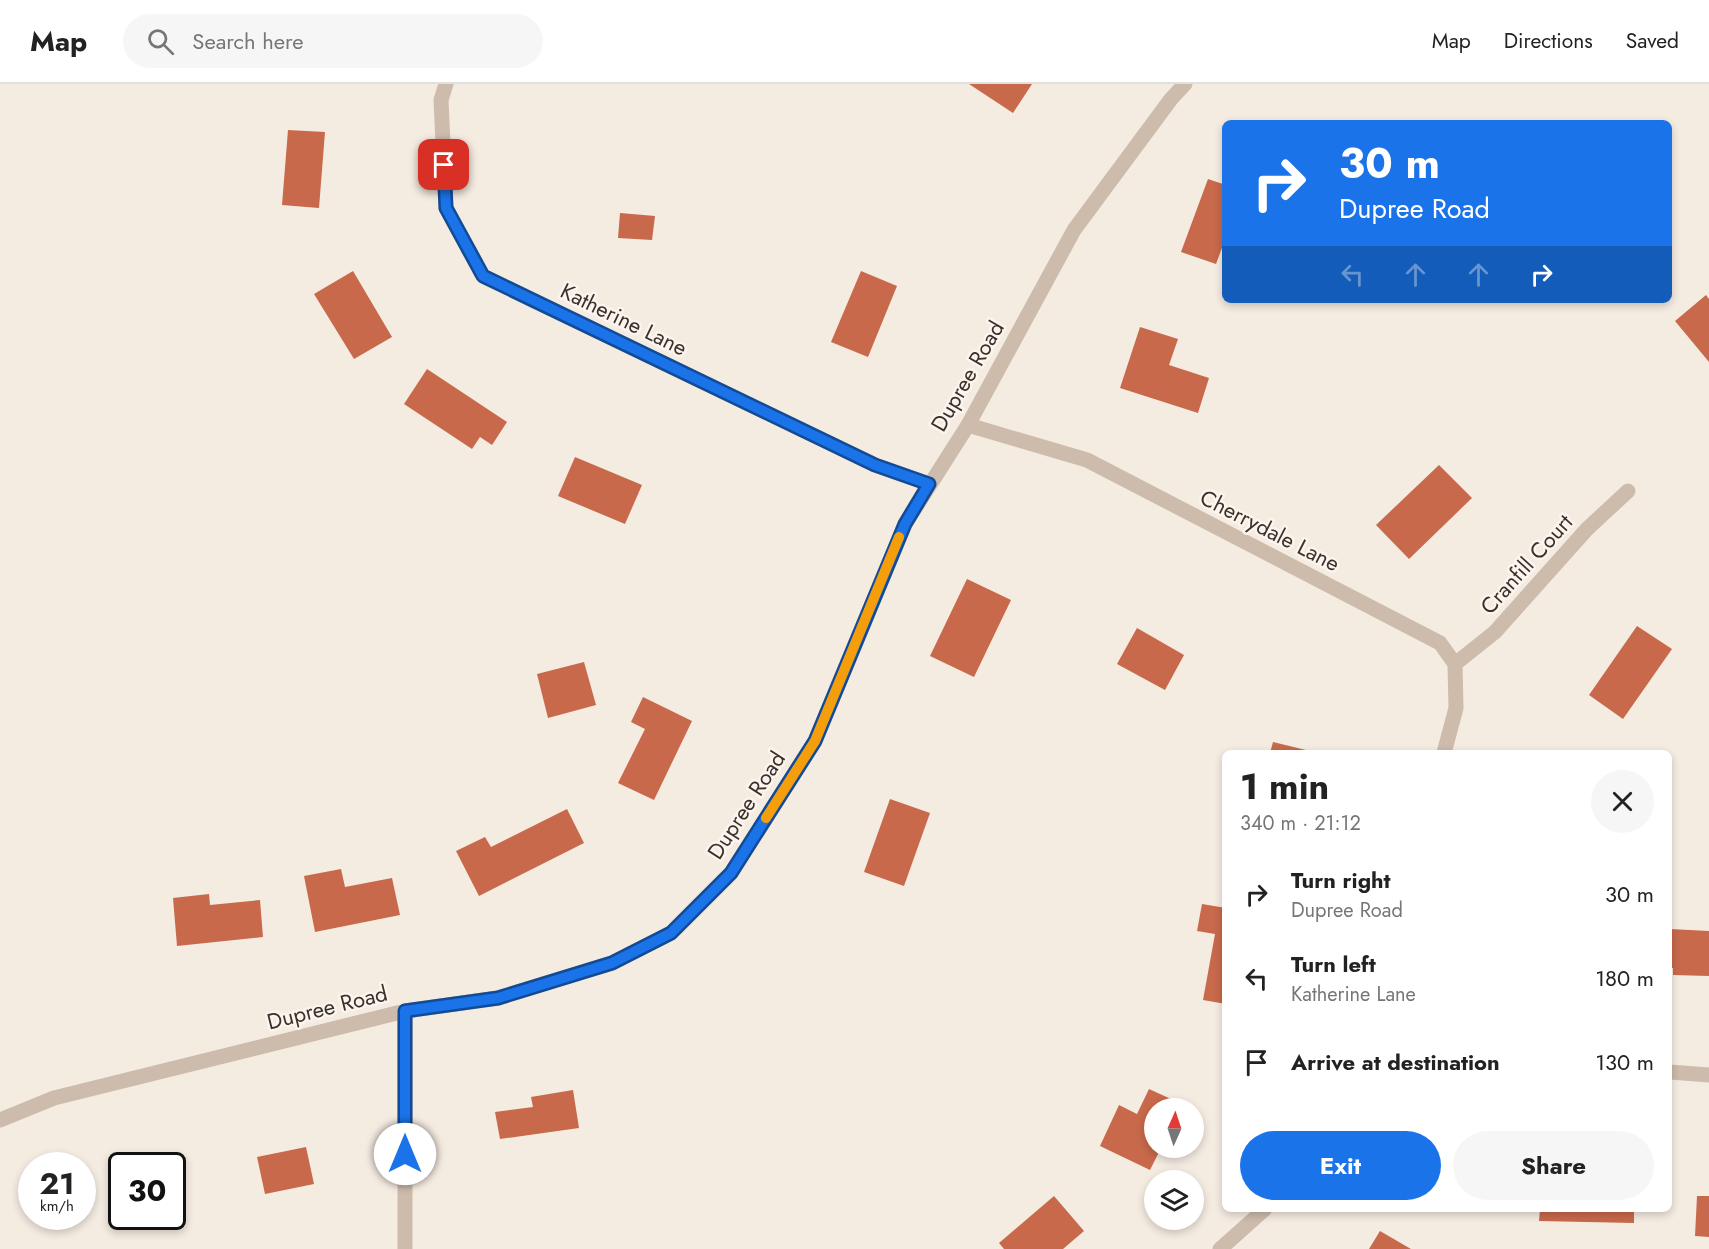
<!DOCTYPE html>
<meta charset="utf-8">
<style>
:root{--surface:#fff;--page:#f6f6f6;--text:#222;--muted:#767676;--line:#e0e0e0;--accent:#1a73e8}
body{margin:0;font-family:Jost,sans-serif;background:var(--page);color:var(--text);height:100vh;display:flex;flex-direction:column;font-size:22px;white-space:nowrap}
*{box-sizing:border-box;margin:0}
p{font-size:20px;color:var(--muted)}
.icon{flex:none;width:33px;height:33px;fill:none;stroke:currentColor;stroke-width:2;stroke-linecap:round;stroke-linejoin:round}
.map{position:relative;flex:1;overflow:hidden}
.side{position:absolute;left:1222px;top:666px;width:450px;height:462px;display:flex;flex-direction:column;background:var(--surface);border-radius:9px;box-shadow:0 3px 9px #0003}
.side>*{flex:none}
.hud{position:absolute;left:1222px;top:36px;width:450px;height:183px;border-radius:9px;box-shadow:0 3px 9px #0003;background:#1a73e8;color:#fff;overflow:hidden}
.needle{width:39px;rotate:3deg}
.controls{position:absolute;left:1144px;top:1014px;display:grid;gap:12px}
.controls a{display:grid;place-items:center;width:60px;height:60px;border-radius:50%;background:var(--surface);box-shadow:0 3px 9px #0003;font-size:30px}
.speed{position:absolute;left:18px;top:1068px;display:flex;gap:12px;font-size:30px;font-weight:700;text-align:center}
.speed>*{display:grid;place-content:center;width:78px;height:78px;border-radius:50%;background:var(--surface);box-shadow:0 3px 9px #0003;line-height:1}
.speed small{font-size:15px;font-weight:400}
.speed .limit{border:3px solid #111;border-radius:9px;background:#fff;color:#111}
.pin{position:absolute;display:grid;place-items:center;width:51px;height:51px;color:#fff;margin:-26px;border-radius:12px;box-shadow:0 3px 9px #0006}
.me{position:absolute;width:66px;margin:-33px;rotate:0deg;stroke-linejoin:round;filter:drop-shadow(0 0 4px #0008)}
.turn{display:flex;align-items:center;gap:21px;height:126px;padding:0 18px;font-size:27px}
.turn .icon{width:78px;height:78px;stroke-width:2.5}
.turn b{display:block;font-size:42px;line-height:51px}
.lanes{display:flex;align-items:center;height:57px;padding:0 18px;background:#0003;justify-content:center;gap:30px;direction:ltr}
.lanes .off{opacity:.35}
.round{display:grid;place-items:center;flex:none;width:63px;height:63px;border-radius:32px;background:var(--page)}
.overview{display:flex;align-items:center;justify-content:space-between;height:102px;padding:0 18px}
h1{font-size:36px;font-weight:700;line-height:45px}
.cta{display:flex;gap:12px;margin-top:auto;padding:12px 18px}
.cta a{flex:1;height:69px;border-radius:36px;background:var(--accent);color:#fff;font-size:24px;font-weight:700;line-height:69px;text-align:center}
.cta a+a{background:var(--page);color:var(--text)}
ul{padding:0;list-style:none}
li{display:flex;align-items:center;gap:18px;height:84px;padding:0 18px}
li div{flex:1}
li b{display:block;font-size:22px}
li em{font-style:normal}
header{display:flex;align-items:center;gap:36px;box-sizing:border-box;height:84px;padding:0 30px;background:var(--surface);border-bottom:2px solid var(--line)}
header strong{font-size:28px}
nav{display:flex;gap:33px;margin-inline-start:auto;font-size:21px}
.search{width:420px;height:54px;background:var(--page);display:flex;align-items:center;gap:15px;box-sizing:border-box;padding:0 21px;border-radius:33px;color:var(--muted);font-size:22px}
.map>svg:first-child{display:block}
</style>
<header>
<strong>Map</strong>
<div class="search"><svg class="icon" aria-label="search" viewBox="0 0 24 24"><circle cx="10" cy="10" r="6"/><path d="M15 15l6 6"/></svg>Search here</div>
<nav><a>Map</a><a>Directions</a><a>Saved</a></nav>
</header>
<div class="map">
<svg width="1709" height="1165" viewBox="0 0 1709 1165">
<rect width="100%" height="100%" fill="#f4ebe1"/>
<path fill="#c8694b" d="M969,0H1032L1013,29Z
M288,46L325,48L319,124L282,121Z
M1208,95L1226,101V153L1216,180L1181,168Z
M620,129L655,132L652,156L618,154Z
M353,187L392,253L354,275L314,210Z
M861,187L897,202L868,273L831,258Z
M1706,211L1709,215V278L1675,237Z
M1140,243L1178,255L1169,281L1209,294L1198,329L1120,304Z
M427,285L507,338L492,361L480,353L472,365L404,320Z
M575,373L642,401L625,440L558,412Z
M1439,381L1472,414L1409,475L1376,441Z
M967,495L1011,516L974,593L930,572Z
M1637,542L1672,565L1623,635L1589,611Z
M1137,544L1184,571L1165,606L1117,580Z
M584,578L596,621L548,634L537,590Z
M643,613L692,637L654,716L618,699L645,645L631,638Z
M1273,658L1310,667L1309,669H1270Z
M890,715L930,729L904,802L864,788Z
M567,725L584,759L479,812L456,767L485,753L491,763Z
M341,785L345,803L392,794L400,831L315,848L304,792Z
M209,810L210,821L260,816L263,853L177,862L173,814Z
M1202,820L1226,824V920L1203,916L1215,850L1197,847Z
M1670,845L1709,847V892L1673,891V884H1670Z
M1149,1005L1182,1020L1179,1024H1155V1064H1161L1150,1086L1100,1062L1119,1021L1137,1030Z
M573,1006L579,1044L500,1055L495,1028L533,1023L531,1013Z
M306,1063L314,1100L265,1110L257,1073Z
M1054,1112L1084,1147L1063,1165H1004L999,1159Z
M1697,1112H1709V1153L1695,1152Z
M1540,1125H1634V1139L1539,1137Z
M1380,1147L1411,1165H1369Z"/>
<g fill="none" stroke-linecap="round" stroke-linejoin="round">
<path stroke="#cdbbac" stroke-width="15" d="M446,0L441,16L446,124L483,192L875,381L929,400
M968,341L1087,376L1440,559L1455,580L1456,624L1444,669
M1455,580L1495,548L1587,445L1628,407
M405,927V1165
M1670,988L1709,991
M0,1036L54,1014L405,927L498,914L612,879L671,849L731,789L815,657L905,440L968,341L1074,146L1171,15L1185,0
M1220,1165L1265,1125"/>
</g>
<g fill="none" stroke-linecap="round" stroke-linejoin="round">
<defs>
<path id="route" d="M405,1070V927L498,914L612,879L671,849L731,789L815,657L905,440L929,400L875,381L483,192L446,124L444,81"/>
</defs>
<use href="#route" stroke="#114b97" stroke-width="15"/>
<use href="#route" stroke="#1a73e8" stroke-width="10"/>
<path stroke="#f59e0b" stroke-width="10" d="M766,734L815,657L899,453"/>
</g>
<g text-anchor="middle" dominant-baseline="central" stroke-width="5" stroke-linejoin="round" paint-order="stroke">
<g font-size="22" fill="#3b302b" stroke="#fbf5ee">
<text transform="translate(624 235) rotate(26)">Katherine Lane</text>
<text transform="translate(967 292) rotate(-60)">Dupree Road</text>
<text transform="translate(1270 446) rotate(27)">Cherrydale Lane</text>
<text transform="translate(1526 480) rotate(-48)">Cranfill Court</text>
<text transform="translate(746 721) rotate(-57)">Dupree Road</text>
<text transform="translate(327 923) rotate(-14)">Dupree Road</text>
</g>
</g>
</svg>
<div class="controls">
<a><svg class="needle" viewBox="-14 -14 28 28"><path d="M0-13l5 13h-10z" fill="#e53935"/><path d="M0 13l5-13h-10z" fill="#767676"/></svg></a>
<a><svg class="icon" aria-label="layers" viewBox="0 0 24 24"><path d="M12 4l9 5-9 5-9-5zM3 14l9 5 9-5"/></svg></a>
</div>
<div class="speed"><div>21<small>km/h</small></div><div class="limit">30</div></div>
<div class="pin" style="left:444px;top:81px;background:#d93025"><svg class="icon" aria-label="arrive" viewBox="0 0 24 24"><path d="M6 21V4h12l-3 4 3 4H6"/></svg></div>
<svg class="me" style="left:405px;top:1070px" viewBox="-20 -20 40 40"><circle r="19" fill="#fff"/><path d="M0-13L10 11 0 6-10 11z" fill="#1a73e8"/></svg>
<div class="hud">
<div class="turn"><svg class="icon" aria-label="right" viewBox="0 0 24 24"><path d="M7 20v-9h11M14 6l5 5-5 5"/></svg><div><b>30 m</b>Dupree Road</div></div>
<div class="lanes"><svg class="icon off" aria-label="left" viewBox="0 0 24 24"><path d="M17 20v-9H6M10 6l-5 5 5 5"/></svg><svg class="icon off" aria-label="ahead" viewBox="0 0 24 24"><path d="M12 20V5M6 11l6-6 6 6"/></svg><svg class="icon off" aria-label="ahead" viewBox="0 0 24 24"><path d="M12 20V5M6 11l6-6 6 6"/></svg><svg class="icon" aria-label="right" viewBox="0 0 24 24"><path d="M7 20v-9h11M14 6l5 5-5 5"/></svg></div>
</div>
<section class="side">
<div class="overview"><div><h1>1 min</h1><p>340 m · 21:12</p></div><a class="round"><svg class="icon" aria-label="close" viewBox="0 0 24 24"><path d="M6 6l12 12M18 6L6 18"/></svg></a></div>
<ul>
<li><svg class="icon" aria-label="right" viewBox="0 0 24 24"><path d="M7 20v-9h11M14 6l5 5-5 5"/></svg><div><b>Turn right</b><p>Dupree Road</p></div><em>30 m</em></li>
<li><svg class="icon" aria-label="left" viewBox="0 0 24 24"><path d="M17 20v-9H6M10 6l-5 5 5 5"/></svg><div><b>Turn left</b><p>Katherine Lane</p></div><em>180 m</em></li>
<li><svg class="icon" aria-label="arrive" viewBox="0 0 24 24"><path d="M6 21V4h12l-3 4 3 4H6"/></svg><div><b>Arrive at destination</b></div><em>130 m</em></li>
</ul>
<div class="cta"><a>Exit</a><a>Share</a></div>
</section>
</div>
